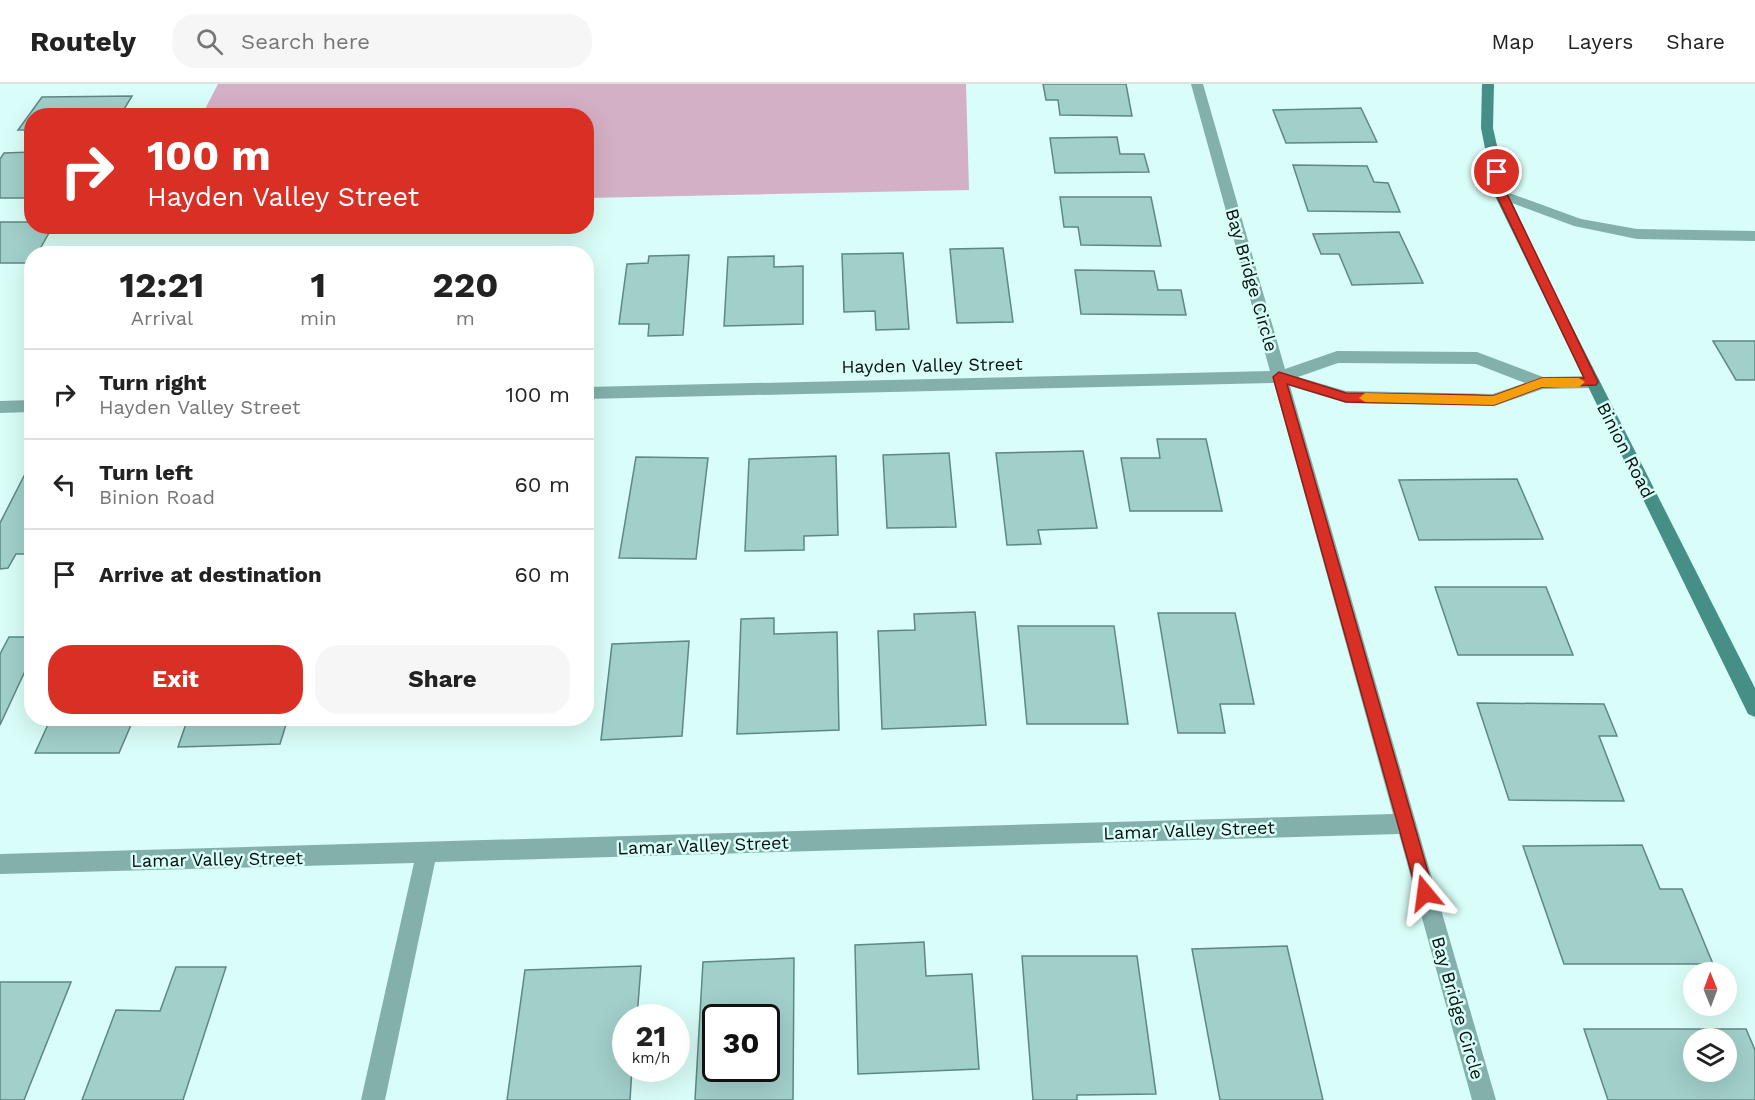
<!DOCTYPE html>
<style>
:root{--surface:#fff;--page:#f6f6f6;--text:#222;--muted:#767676;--line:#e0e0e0;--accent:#d93025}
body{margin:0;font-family:"Work Sans",sans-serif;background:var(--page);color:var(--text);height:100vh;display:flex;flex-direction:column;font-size:22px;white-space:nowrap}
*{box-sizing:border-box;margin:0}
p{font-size:20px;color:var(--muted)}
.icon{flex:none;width:33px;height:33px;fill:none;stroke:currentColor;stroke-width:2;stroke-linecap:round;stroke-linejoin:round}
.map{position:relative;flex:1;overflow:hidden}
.details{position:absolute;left:24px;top:162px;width:570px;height:480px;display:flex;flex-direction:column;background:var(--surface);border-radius:24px;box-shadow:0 6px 24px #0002}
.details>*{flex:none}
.top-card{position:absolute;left:24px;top:24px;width:570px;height:126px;border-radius:24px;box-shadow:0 6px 24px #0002;background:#d93025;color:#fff;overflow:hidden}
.needle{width:39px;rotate:359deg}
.fabs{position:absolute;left:1683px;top:878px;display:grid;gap:12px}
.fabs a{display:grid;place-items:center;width:54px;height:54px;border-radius:50%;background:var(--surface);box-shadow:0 6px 24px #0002;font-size:30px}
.speed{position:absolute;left:612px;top:920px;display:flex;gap:12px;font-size:30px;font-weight:700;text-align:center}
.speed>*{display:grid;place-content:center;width:78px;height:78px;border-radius:50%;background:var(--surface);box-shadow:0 6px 24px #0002;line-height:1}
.speed small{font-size:15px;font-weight:400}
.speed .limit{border:3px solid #111;border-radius:9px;background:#fff;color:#111}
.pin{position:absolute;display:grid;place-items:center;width:51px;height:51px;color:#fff;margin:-26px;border:3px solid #fff;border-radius:50%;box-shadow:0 2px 6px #0007}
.me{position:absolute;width:66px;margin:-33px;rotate:344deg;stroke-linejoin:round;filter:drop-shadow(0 0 4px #0008)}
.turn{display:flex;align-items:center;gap:21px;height:126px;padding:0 24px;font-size:27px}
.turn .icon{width:78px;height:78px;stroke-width:2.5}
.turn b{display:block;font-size:42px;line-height:51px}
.eta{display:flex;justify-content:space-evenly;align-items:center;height:102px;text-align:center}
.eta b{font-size:36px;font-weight:700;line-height:42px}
.cta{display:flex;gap:12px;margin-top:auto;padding:12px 24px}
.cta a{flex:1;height:69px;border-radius:24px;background:var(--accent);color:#fff;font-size:24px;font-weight:700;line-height:69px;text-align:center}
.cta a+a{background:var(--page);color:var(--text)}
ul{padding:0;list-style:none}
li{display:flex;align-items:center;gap:18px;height:90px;padding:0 24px;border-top:2px solid var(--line)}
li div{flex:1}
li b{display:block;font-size:22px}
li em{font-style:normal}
header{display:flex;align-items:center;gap:36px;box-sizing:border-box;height:84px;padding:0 30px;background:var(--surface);border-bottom:2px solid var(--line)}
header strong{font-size:28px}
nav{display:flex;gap:33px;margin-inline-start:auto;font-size:21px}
.search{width:420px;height:54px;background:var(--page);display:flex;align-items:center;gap:15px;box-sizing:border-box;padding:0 21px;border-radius:24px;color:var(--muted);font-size:22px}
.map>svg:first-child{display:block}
</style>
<header>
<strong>Routely</strong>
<div class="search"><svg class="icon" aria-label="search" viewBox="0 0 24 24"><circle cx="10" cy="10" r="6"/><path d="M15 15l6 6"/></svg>Search here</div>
<nav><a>Map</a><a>Layers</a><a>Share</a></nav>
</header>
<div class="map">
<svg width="1755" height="1016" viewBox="0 0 1755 1016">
<rect width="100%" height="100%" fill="#d9fdf8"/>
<path fill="#d4b0c4" d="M218,0H966L969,106L587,114L586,32L202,31Z"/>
<path fill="#a1cfc9" stroke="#5d8883" stroke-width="1.5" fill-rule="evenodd" d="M1043,0H1126L1132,32L1060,31L1058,16H1046Z
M132,12L120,32H32V46H18L42,13Z
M1361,24L1377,58L1286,59L1273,26Z
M1117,53L1120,70H1144L1149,88L1055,89L1050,54Z
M32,68V114H0V75L4,69Z
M1293,81L1367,82L1374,98L1388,99L1400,128L1308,127Z
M1060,113H1151L1161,162L1081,161L1078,143H1064Z
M0,138H32V142H53L37,170H32L31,179H0Z
M1399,148L1423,199L1352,201L1339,170H1321L1313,150Z
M1003,164L1013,238L957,239L950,165Z
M903,169L909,245L876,246L875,227L844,228L842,170Z
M689,171L683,251L648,252L649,240H619L627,180L648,179L649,172Z
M774,172V183L803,182V240L724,242L728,173Z
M1075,186L1154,187L1158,206H1181L1186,231L1081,230Z
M1713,257H1755V296H1736Z
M1157,355H1206L1222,427H1130L1121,374H1160Z
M1083,367L1097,444L1038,446L1041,460L1007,461L996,369Z
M949,369L956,443L887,444L883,371Z
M836,372L838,451L804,452V466L745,467L749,375Z
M636,373L708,374L696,475L619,474Z
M25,390H32V470H16L8,484L0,485V439Z
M1517,395L1543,455L1419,456L1399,396Z
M1435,503H1546L1573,571H1458Z
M975,528L986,641L882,645L878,547L915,546L914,530Z
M1158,529H1235L1254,620H1220L1225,649H1178Z
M774,534V550L837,548L839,646L737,650L741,535Z
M1018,542H1114L1128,640H1027Z
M9,553H32V572L0,641V570Z
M689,557L682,652L601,656L612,560Z
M1477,619L1604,620L1617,652H1599L1624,717L1509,716Z
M51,634H134L119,669H35Z
M188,634H288L280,660L178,663Z
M1642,761L1660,805H1682L1713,880H1564L1523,762Z
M924,858L926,892L972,890L979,985L858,990L855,861Z
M1287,862L1323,1016H1220L1192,865Z
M1022,872H1137L1156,1010L1077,1011V1016H1033Z
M794,874L793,1016H695L703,878ZM716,933H766V984H716Z
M641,882L637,933H626V984H632L630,1016H507L525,886Z
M176,883H226L183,1016H82L116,926L160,927Z
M0,898H71L24,1016H0Z
M1584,945H1746L1755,966V1016H1608ZM1694,954H1726V987H1694Z"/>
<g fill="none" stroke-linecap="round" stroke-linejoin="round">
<path fill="#83b0ab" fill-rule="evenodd" d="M1501,106L1581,135L1637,145L1755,147V157L1637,155L1574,142L1496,113L1494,110L1496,107Z"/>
<path fill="#83b0ab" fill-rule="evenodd" d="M1191,0H1203L1285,285L1337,267L1477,268L1543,293L1592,292L1598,294L1600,298L1598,302L1592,304L1543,305L1494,322L1346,319L1290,302L1496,1016H1472L1399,750L435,778L385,1016H361L414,779L0,790V770L1393,730L1274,299L586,315V303L1270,287ZM1338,279L1476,280L1525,299L1493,310L1346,307L1298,293Z
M32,316V328L0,329V317Z"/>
<path fill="#468f87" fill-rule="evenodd" d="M1482,0H1494L1493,44L1508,110L1551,201L1755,604V633L1748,630L1494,110L1481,44Z"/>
</g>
<path fill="#d93025" stroke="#8d1f18" stroke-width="1.5" d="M1497,85L1502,88L1507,110L1598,298L1596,301L1542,303L1494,321L1346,318L1287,300L1434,809L1431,815L1425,817L1420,815L1417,809L1273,293L1279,288L1346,309L1473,311L1493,312L1542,294H1584L1496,110L1491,88Z"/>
<path fill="#f59e0b" d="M1542,294H1579L1585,298L1579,303H1542L1494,321L1365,318L1359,314L1365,309L1493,312Z"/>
<g text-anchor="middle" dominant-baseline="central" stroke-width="5" stroke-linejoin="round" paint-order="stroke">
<g font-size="18" fill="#02100e" stroke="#d9fdf8">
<text transform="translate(1252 196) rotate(74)">Bay Bridge Circle</text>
<text transform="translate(932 281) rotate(-1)">Hayden Valley Street</text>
<text transform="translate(1626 366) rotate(63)">Binion Road</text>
<text transform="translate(1189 746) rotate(-2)">Lamar Valley Street</text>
<text transform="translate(703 761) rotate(-2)">Lamar Valley Street</text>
<text transform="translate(217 775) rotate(-1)">Lamar Valley Street</text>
<text transform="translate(1458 924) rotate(74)">Bay Bridge Circle</text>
</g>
</g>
</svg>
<div class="fabs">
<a><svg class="needle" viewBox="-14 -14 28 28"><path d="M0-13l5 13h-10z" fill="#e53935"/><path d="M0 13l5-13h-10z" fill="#767676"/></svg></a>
<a><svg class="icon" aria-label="layers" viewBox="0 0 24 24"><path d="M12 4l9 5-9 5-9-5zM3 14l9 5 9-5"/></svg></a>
</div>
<div class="speed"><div>21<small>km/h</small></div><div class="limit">30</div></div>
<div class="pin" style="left:1497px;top:88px;background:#d93025"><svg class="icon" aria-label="arrive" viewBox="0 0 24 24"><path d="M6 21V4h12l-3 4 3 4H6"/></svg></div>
<svg class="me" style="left:1425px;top:809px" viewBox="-20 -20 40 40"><path d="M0-17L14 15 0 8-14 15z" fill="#d93025" stroke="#fff" stroke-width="4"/></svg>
<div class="top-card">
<div class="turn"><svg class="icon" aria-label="right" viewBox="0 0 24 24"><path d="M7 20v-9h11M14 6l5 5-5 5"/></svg><div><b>100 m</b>Hayden Valley Street</div></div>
</div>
<section class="details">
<div class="eta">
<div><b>12:21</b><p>Arrival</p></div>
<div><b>1</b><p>min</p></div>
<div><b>220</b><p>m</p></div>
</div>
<ul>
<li><svg class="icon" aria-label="right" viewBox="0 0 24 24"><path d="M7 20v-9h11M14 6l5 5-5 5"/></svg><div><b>Turn right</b><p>Hayden Valley Street</p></div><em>100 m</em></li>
<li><svg class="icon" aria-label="left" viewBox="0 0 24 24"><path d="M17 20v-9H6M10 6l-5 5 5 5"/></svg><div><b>Turn left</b><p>Binion Road</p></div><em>60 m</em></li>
<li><svg class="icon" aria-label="arrive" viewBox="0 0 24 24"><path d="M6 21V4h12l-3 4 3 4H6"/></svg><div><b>Arrive at destination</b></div><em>60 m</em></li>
</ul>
<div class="cta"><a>Exit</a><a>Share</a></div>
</section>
</div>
